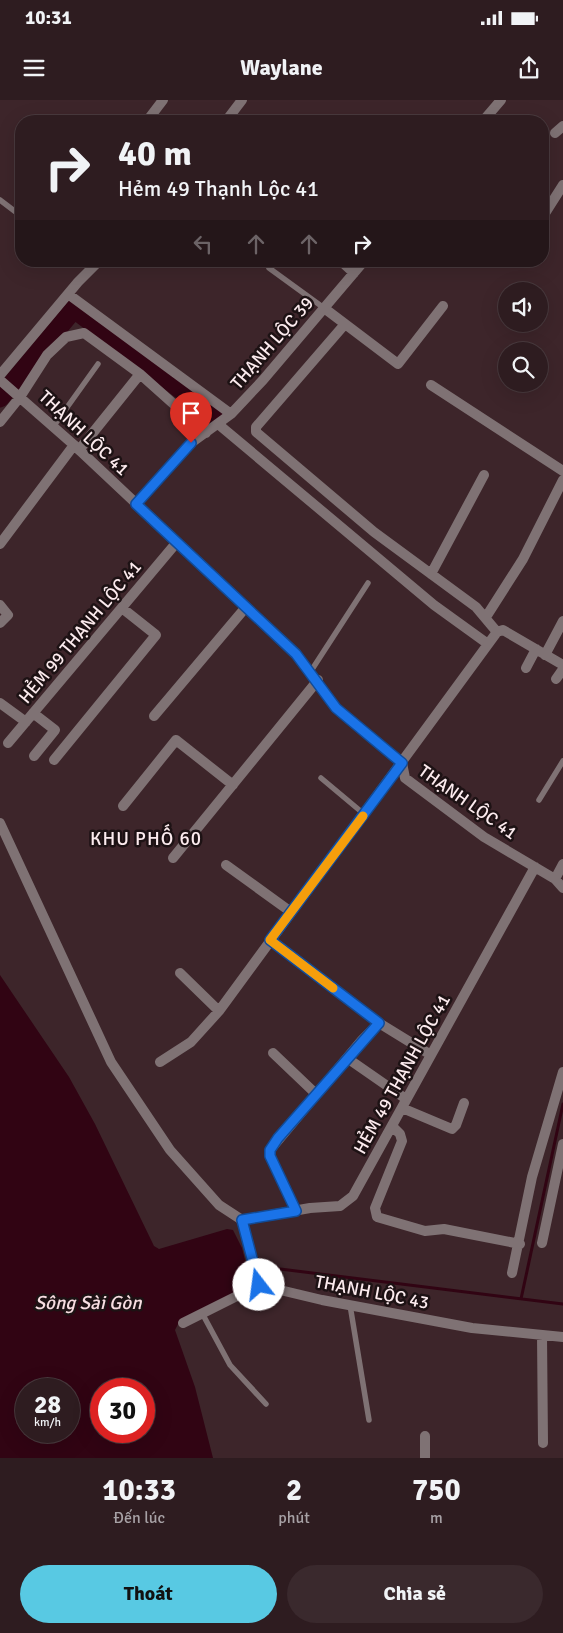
<!DOCTYPE html>
<html lang="vi">
<meta charset="utf-8">
<style>
:root{--surface:#2e1c20;--page:#3a292d;--text:#f1f3f6;--muted:#a7a1a5;--line:#493a3e;--accent:#58c9e3}
body{margin:0;font-family:Signika,sans-serif;background:var(--page);color:var(--text);height:100vh;display:flex;flex-direction:column;font-size:19px;white-space:nowrap}
*{box-sizing:border-box;margin:0}
p{font-size:16px;color:var(--muted)}
.icon{flex:none;width:28px;height:28px;fill:none;stroke:currentColor;stroke-width:2;stroke-linecap:round;stroke-linejoin:round}
.map{position:relative;height:1358px;overflow:hidden}
.panel{display:flex;flex-direction:column;background:var(--surface);flex:1}
.panel>*{flex:none}
.banner{position:absolute;left:15px;top:15px;width:534px;height:152px;border-radius:20px;box-shadow:0 5px 20px #0002,0 0 0 1px var(--line);background:#2e1c20;color:var(--text);overflow:hidden}
.fabs{position:absolute;left:498px;top:182px;display:grid;gap:10px}
.fabs a{display:grid;place-items:center;width:50px;height:50px;border-radius:50%;background:var(--surface);box-shadow:0 5px 20px #0002,0 0 0 1px var(--line);font-size:25px}
.speed{position:absolute;left:15px;top:1278px;display:flex;gap:10px;font-size:25px;font-weight:700;text-align:center}
.speed>*{display:grid;place-content:center;width:65px;height:65px;border-radius:50%;background:var(--surface);box-shadow:0 5px 20px #0002,0 0 0 1px var(--line);line-height:1}
.speed small{font-size:12px;font-weight:400}
.speed .limit{border:8px solid #d22;background:#fff;color:#111}
.pin{position:absolute;display:grid;place-items:center;width:42px;height:42px;color:#fff;margin:-51px -21px;border-radius:50% 50% 50% 0;rotate:-45deg;box-shadow:0 0 5px #0007}
.pin .icon{rotate:45deg}
.me{position:absolute;width:55px;margin:-28px;rotate:345deg;stroke-linejoin:round;filter:drop-shadow(0 0 4px #0008)}
.turn{display:flex;align-items:center;gap:18px;height:105px;padding:0 20px;font-size:22px}
.turn .icon{width:65px;height:65px;stroke-width:2.5}
.turn b{display:block;font-size:35px;line-height:42px}
.lanes{display:flex;align-items:center;height:48px;padding:0 20px;background:#0003;justify-content:center;gap:25px;direction:ltr}
.lanes .off{opacity:.35}
.eta{display:flex;justify-content:space-evenly;align-items:center;height:85px;text-align:center}
.eta b{font-size:30px;font-weight:700;line-height:35px}
.primary-button{display:flex;gap:10px;margin-top:auto;padding:10px 20px}
.primary-button a{flex:1;height:58px;border-radius:30px;background:var(--accent);color:#111;font-size:20px;font-weight:700;line-height:58px;text-align:center}
.primary-button a+a{background:var(--page);color:var(--text)}
.status{display:flex;justify-content:space-between;align-items:center;height:35px;padding:0 25px;background:var(--surface);direction:ltr}
.status svg{height:14px;fill:currentColor}
header{display:flex;justify-content:space-between;align-items:center;height:65px;padding:0 20px;background:var(--surface);font-size:22px;font-weight:700}
.map>svg:first-child{display:block}
</style>
<div class="status"><b>10:31</b><svg viewBox="0 0 49 12"><path d="M0 12V9h3v3zM5 12V6h3v6zM10 12V3h3v9zM15 12V0h3v12zM26 1h20v11H26zM47 4h2v5h-2z"/></svg></div>
<header><svg class="icon" aria-label="menu" viewBox="0 0 24 24"><path d="M4 6h16M4 12h16M4 18h16"/></svg>Waylane<svg class="icon" aria-label="share" viewBox="0 0 24 24"><path d="M12 15V3M7 8l5-5 5 5M5 13v7h14v-7"/></svg></header>
<div class="map">
<svg width="563" height="1358" viewBox="0 0 563 1358">
<rect width="100%" height="100%" fill="#3d252a"/>
<path fill="#310413" fill-rule="evenodd" d="M0,875L69,977L95,1024L154,1146L159,1149L227,1129L233,1130L242,1148L250,1180L244,1188L180,1220L175,1230L195,1287L213,1358H0ZM26,1289H69V1331H26ZM101,1289H144V1331H101Z"/>
<g fill="none" stroke-linecap="round" stroke-linejoin="round">
<path stroke="#310413" stroke-width="3" d="M264,1167L563,1204
M521,1199L563,1004"/>
<path stroke="#310413" stroke-width="19" d="M0,298L74,209L213,314"/>
<path stroke="#7f7274" stroke-width="5.5" d="M0,100L21,116
M80,161L91,169
M269,168L324,208
M53,327L98,264
M311,571L368,483
M321,678L364,714
M539,700L563,661
M350,1205L369,1320
M202,1213L230,1265L266,1304"/>
<path stroke="#7f7274" stroke-width="10" d="M147,21L163,0
M226,21L242,0
M483,21L501,0
M555,33L563,26
M542,118L563,85
M341,161L354,173
M68,194L231,314
M324,208L398,264L443,206
M345,224L256,327V332L374,432L476,507L497,532
M0,275L78,182L99,161
M0,280L74,345L296,554L336,608L402,663L405,678L484,737L555,779L563,788
M431,285L563,371
M0,322L20,297L47,255L66,237L84,233L140,274L206,333
M218,324L434,505L488,544
M79,350L140,274
M136,404L191,343L231,314L263,280L364,161
M0,444L74,345
M431,474L484,375
M0,505L8,515L0,523
M486,517L523,459L563,380
M545,555L563,521
M526,568L536,549
M556,579L563,569
M0,603L26,622
M33,613L55,630L34,656
M154,616L246,507
M8,643L177,442
M54,660L156,535L122,508
M123,706L176,640L233,685
M0,723L111,962L170,1050L219,1105L242,1120L259,1185
M173,758L318,580
M226,765L291,812
M555,779L563,764
M271,840L379,923
M180,873L219,911
M273,953L316,994
M347,958L406,999
M160,962L191,942L219,911L497,532L503,530L563,565
M402,1008L452,1029L456,1025L464,1003
M392,1026L400,1034L402,1041L375,1108L377,1117L425,1131L444,1129L520,1144
M296,1111L270,1056V1050L362,940L379,923L431,955
M242,1120L310,1108L340,1106L353,1096L535,767
M542,1143L563,1044
M512,1173L532,1077L563,972
M183,1223L259,1185L322,1200L472,1228L563,1237
M542,1235L543,1343
M425,1336V1358"/>
</g>
<g fill="none" stroke-linecap="round" stroke-linejoin="round">
<defs>
<path id="route" d="M191,343L136,404L296,554L336,608L402,663L270,840L379,923L278,1038L270,1050V1056L296,1111L242,1120L259,1185"/>
</defs>
<use href="#route" stroke="#114b97" stroke-width="12"/>
<use href="#route" stroke="#1a73e8" stroke-width="9"/>
<path stroke="#f59e0b" stroke-width="9" d="M333,888L270,840L363,716"/>
</g>
<g text-anchor="middle" dominant-baseline="central" stroke-width="5" stroke-linejoin="round" paint-order="stroke">
<g font-size="18" fill="#fcebee" stroke="#1d1214">
<text transform="translate(272 243) rotate(-49)">THẠNH LỘC 39</text>
<text transform="translate(84 333) rotate(43)">THẠNH LỘC 41</text>
<text transform="translate(80 532) rotate(-50)">HẺM 99 THẠNH LỘC 41</text>
<text transform="translate(468 702) rotate(35)">THẠNH LỘC 41</text>
<text transform="translate(402 974) rotate(-61)">HẺM 49 THẠNH LỘC 41</text>
<text transform="translate(372 1192) rotate(11)">THẠNH LỘC 43</text>
</g>
<g font-size="19" letter-spacing="1" fill="#fcebee" stroke="#1d1214">
<text x="146" y="739">KHU PHỐ 60</text>
</g>
<g font-size="19" font-style="italic" fill="#f7dde1" stroke="#1d1214">
<text x="88" y="1203">Sông Sài Gòn</text>
</g>
</g>
</svg>
<div class="fabs">
<a><svg class="icon" aria-label="sound" viewBox="0 0 24 24"><path d="M4 9h4l5-4v14l-5-4H4zM17 9q2 3 0 6"/></svg></a>
<a><svg class="icon" aria-label="search" viewBox="0 0 24 24"><circle cx="10" cy="10" r="6"/><path d="M15 15l6 6"/></svg></a>
</div>
<div class="speed"><div>28<small>km/h</small></div><div class="limit">30</div></div>
<div class="pin" style="left:191px;top:343px;background:#d93025"><svg class="icon" aria-label="arrive" viewBox="0 0 24 24"><path d="M6 21V4h12l-3 4 3 4H6"/></svg></div>
<svg class="me" style="left:259px;top:1185px" viewBox="-20 -20 40 40"><circle r="19" fill="#fff"/><path d="M0-13L10 11 0 6-10 11z" fill="#1a73e8"/></svg>
<div class="banner">
<div class="turn"><svg class="icon" aria-label="right" viewBox="0 0 24 24"><path d="M7 20v-9h11M14 6l5 5-5 5"/></svg><div><b>40 m</b>Hẻm 49 Thạnh Lộc 41</div></div>
<div class="lanes"><svg class="icon off" aria-label="left" viewBox="0 0 24 24"><path d="M17 20v-9H6M10 6l-5 5 5 5"/></svg><svg class="icon off" aria-label="ahead" viewBox="0 0 24 24"><path d="M12 20V5M6 11l6-6 6 6"/></svg><svg class="icon off" aria-label="ahead" viewBox="0 0 24 24"><path d="M12 20V5M6 11l6-6 6 6"/></svg><svg class="icon" aria-label="right" viewBox="0 0 24 24"><path d="M7 20v-9h11M14 6l5 5-5 5"/></svg></div>
</div>
</div>
<section class="panel">
<div class="eta">
<div><b>10:33</b><p>Đến lúc</p></div>
<div><b>2</b><p>phút</p></div>
<div><b>750</b><p>m</p></div>
</div>
<div class="primary-button"><a>Thoát</a><a>Chia sẻ</a></div>
</section>
